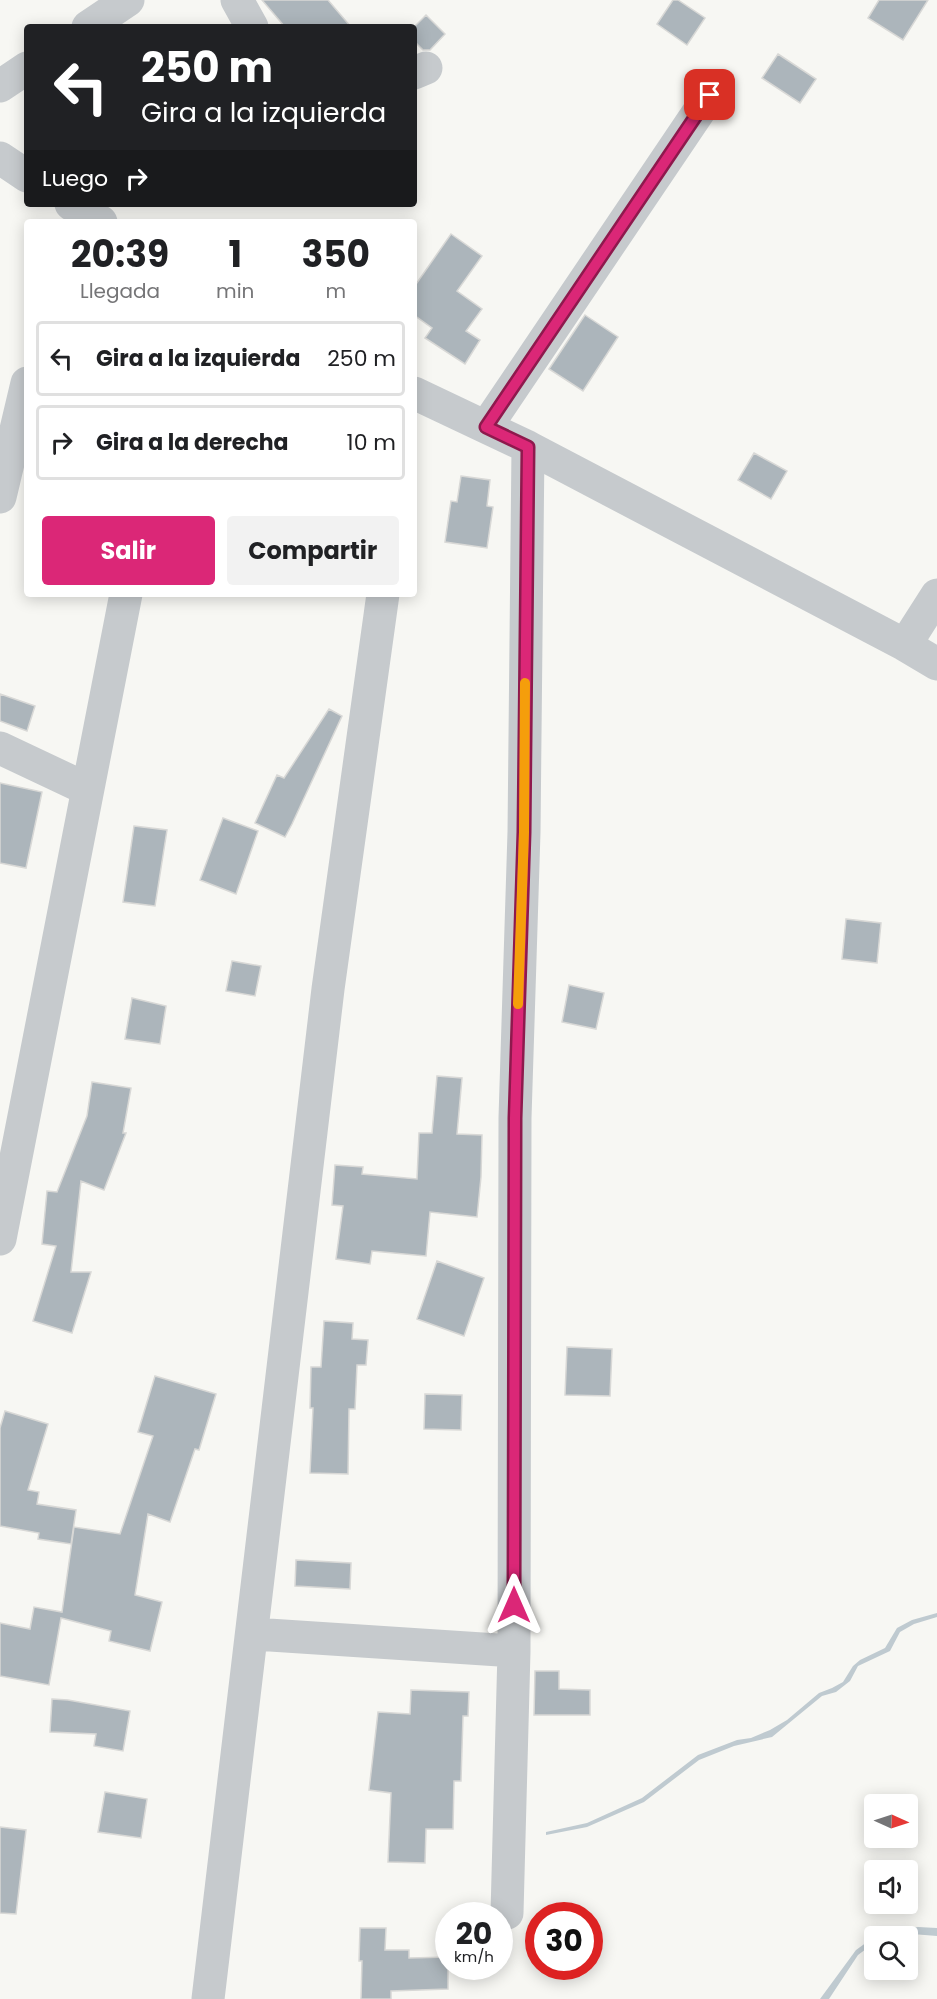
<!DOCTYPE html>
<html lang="es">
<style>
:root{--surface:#fff;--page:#f2f2f2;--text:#202124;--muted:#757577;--line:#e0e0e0;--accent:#db2777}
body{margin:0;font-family:Poppins,sans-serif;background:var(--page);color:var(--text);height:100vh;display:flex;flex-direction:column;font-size:22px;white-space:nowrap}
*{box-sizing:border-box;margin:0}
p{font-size:20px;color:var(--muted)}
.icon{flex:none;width:33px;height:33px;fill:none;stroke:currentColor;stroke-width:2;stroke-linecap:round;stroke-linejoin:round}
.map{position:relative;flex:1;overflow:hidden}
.side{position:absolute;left:24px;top:219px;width:393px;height:378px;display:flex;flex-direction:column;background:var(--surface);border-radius:6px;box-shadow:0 3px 15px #0003}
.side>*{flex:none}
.guide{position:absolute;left:24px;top:24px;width:393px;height:183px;border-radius:6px;box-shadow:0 3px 15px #0003;background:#202124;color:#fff;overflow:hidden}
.needle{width:39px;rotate:93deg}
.controls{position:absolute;left:864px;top:1794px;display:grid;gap:12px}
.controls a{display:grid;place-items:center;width:54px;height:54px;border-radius:6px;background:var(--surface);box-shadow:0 3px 15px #0003;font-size:30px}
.speed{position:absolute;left:435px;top:1902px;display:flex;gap:12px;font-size:30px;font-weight:700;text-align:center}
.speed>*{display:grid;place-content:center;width:78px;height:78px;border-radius:50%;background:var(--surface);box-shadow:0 3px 15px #0003;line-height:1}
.speed small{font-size:15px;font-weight:400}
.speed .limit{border:9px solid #d22;background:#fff;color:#111}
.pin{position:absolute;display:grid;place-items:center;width:51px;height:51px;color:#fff;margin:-26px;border-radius:12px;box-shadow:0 3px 9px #0006}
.me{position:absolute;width:66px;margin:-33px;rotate:0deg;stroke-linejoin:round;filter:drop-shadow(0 0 4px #0008)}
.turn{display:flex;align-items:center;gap:21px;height:126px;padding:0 18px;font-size:27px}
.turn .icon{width:78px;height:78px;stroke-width:2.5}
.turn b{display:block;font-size:42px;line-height:51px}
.then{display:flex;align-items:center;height:57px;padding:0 18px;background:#0003;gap:12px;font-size:22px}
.eta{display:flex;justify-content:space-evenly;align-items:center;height:102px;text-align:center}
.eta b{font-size:36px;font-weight:700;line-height:42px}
.primary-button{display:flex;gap:12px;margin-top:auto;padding:12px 18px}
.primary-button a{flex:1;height:69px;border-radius:6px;background:var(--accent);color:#fff;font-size:24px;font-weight:700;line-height:69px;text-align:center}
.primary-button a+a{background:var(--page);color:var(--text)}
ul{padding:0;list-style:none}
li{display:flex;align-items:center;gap:18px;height:75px;margin:0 12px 9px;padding:0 6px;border:3px solid var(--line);border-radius:6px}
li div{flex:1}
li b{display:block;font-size:22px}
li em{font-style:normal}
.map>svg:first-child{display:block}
</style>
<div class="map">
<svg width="937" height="1999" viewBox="0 0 937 1999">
<rect width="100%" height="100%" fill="#f7f7f3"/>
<path fill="#bfcad0" d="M937,1613V1617L914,1624L900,1632L890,1651L858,1666L850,1681L836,1692L822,1696L772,1737L734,1746L699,1760L644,1802L587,1827L546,1835V1832L587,1823L642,1798L698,1755L737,1740L751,1738L770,1730L787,1720L819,1693L832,1688L843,1682L853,1666L860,1660L885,1648L897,1628L912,1620Z
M918,1927L937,1928V1936L912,1934L875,1936L882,1932Z
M874,1937V1943L858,1955L829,1999H820L856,1950Z"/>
<path fill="#acb5bb" stroke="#d8d8d6" stroke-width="1.5" d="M262,0H328L351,27H285Z
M673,0H678L705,18L687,45L657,24Z
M879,0H928L903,40L868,18Z
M426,15L445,34L430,50H423L414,41V27Z
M778,54L816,79L800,103L762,78Z
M451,234L482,256L457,291L482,309L466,331L480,340L465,364L425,338L432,328L414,315V287Z
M585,315L618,337L583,391L549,369Z
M754,453L787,471L771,499L738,480Z
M461,476L490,480L487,506L493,507L487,548L445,542L451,501L457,502Z
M0,694L35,706L27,731L0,721Z
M329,709L342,716L292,824L285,837L255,823L277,775L284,778Z
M0,783L42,792L26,868L0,863Z
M223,818L258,831L236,894L200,880Z
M134,826L167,830L155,906L123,902Z
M846,919L881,923L877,963L842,959Z
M232,961L261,966L255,996L226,991Z
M569,985L604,993L596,1029L562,1022Z
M132,998L166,1006L160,1044L125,1039Z
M437,1076L462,1078L457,1134L482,1135L481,1177L477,1217L430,1212L426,1256L372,1251L370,1264L336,1259L343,1206L332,1205L335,1165L363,1167L362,1174L417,1179L419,1133H432Z
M92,1082L131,1088L123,1133H126L104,1190L81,1181L71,1272H91L72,1333L33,1321L56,1246L42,1244L47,1191L57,1192L87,1116Z
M437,1261L484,1278L464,1336L417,1319Z
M324,1321L353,1323L352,1339L368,1340L366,1365H357L355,1409H349L348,1474L310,1473L313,1408H310L311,1367H321Z
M567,1347L612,1349L610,1396L565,1395Z
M155,1376L216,1394L199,1450L195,1449L170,1522L148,1514L135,1595L162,1602L150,1651L109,1641L111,1631L61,1618L49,1685L0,1676V1623L30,1629L34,1607L62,1612L74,1527L120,1534L153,1436L138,1432Z
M425,1394L462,1395L461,1430L424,1429Z
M5,1411L48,1424L28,1490L39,1492L37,1504L76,1510L71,1544L38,1539L39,1533L0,1526V1428Z
M296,1560L351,1563L350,1589L295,1586Z
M535,1671H559V1689L590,1690V1715H534Z
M411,1690L469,1692L468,1716H463L461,1781H454L453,1829H426L425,1863L388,1862L391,1793L369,1790L378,1712L410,1714Z
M52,1699L68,1700L130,1711L123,1751L94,1746L96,1734L50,1732Z
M105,1792L147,1799L141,1838L98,1832Z
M0,1827L26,1830L16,1914L0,1913Z
M360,1928H386L385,1950H409V1958L448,1957V1989L391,1991V1999H361L362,1961H359Z"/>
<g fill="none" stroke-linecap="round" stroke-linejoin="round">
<path stroke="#c6cacd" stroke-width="33" d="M237,0L252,27
M88,27L128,0
M414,73L426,68
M0,86L27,68
M0,158L27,176
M71,204L101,222
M414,393L528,447L905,645L937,664
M486,427L710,95
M0,497L27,383
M905,645L937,595
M0,748L87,789
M0,1239L126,594
M253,1634L514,1651
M507,1913L514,1651L515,1118L524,832L528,447
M208,1999L328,989L383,594"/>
</g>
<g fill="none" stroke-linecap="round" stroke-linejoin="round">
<defs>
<path id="route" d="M514,1605L515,1118L524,832L528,447L486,427L710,95"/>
</defs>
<use href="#route" stroke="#8e194d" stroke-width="15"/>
<use href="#route" stroke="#db2777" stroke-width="10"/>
<path stroke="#f59e0b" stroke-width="10" d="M518,1004L524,832L525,683"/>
</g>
</svg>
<div class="controls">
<a><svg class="needle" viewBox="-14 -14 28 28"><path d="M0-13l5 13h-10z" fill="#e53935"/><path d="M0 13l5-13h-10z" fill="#757577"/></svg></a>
<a><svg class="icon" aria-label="sound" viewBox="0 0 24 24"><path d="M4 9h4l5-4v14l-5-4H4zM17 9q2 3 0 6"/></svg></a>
<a><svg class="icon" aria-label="search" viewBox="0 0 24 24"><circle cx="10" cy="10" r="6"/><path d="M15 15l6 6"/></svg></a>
</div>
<div class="speed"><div>20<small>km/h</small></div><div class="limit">30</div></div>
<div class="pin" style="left:710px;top:95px;background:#d93025"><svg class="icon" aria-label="arrive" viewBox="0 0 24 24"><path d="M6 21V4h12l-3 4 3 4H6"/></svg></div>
<svg class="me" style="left:514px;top:1605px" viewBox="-20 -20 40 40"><path d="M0-17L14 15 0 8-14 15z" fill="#db2777" stroke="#fff" stroke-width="4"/></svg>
<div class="guide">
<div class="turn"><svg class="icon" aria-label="left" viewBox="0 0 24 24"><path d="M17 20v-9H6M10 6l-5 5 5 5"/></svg><div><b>250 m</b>Gira a la izquierda</div></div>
<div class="then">Luego<svg class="icon" aria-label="right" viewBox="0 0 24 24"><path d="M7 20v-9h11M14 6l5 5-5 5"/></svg></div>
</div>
<section class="side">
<div class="eta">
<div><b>20:39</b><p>Llegada</p></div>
<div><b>1</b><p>min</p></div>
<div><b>350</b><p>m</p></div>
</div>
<ul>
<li><svg class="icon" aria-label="left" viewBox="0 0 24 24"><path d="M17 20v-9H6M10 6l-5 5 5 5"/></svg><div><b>Gira a la izquierda</b></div><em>250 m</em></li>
<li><svg class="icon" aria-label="right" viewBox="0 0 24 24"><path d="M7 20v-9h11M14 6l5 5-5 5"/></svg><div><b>Gira a la derecha</b></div><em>10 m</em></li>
</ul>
<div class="primary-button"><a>Salir</a><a>Compartir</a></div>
</section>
</div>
